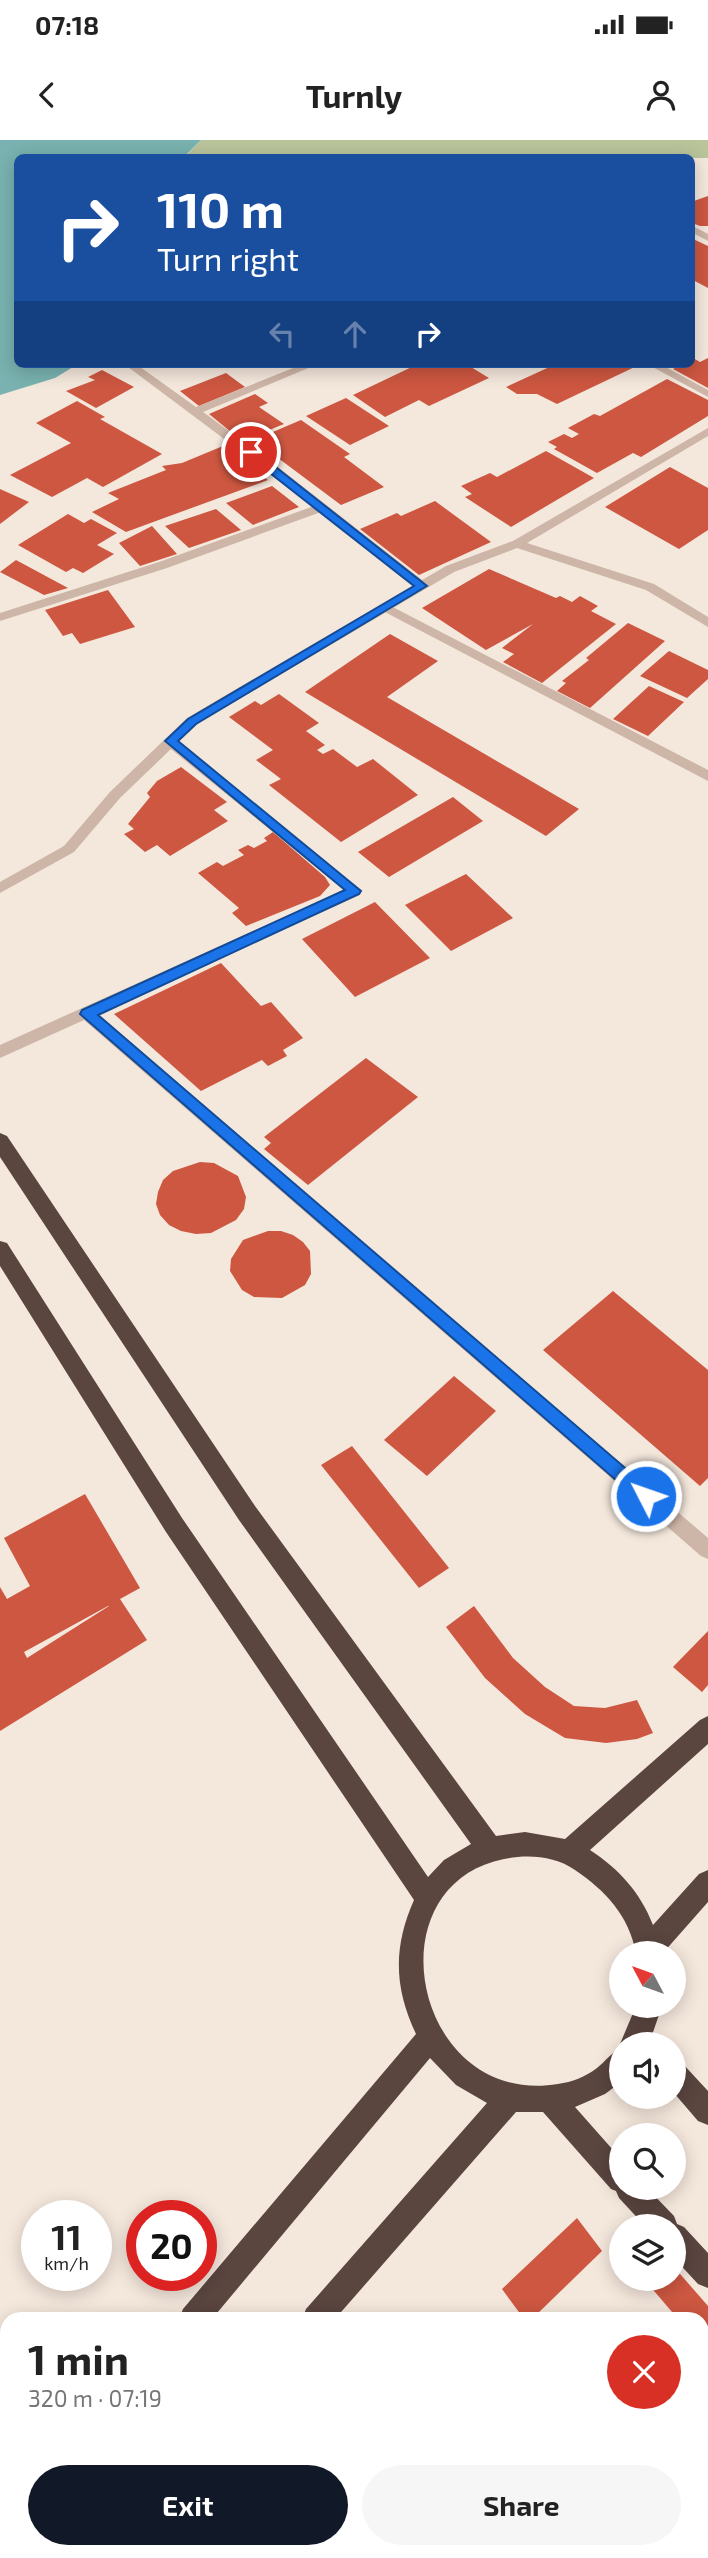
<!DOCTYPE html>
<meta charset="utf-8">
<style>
:root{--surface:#fff;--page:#f6f6f6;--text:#222;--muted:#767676;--accent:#111827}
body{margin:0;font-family:"Exo 2",sans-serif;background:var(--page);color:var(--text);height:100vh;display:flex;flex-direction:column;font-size:26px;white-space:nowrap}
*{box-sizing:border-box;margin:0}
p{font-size:23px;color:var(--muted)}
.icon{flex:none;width:38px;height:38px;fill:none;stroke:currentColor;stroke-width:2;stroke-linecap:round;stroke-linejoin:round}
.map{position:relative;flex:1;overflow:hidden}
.drawer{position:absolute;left:0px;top:2172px;width:709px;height:247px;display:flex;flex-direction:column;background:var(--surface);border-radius:21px 21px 0 0;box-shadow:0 4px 18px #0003}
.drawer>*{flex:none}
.guide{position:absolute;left:14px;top:14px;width:681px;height:214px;border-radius:10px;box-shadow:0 4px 18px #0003;background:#1a4fa0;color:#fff;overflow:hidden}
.needle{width:46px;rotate:311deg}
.tools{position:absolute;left:609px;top:1801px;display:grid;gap:14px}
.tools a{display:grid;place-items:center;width:77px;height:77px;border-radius:50%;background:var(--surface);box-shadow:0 4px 18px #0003;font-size:35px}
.speed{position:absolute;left:21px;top:2060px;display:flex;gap:14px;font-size:35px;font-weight:700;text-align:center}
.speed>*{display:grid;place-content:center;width:91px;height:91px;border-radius:50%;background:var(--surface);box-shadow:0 4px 18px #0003;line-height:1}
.speed small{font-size:18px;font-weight:400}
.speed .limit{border:10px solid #d22;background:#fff;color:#111}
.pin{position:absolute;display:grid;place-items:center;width:60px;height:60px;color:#fff;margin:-30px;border:4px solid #fff;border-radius:50%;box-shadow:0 2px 7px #0007}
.me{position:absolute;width:77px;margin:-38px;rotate:311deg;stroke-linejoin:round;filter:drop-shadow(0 0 5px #0008)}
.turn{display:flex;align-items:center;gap:24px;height:147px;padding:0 28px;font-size:32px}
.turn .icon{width:91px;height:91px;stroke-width:2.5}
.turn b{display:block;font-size:49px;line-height:60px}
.lanes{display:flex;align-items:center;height:66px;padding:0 28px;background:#0003;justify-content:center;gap:35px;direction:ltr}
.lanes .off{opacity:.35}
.round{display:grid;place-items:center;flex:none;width:74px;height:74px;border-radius:37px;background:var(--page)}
.head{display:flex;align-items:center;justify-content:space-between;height:119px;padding:0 28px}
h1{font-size:42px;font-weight:700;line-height:52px}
.cta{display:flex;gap:14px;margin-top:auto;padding:14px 28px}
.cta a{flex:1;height:80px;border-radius:42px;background:var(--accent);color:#fff;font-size:28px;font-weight:700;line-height:80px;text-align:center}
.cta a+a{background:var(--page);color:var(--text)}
.status{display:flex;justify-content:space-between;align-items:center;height:49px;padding:0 35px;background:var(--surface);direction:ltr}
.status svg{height:19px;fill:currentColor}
header{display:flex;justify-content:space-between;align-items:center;height:91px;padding:0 28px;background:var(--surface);font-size:32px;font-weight:700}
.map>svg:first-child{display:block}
</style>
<div class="status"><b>07:18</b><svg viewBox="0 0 49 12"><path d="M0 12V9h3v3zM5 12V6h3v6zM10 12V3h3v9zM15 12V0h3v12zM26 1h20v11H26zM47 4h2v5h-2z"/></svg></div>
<header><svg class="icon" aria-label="back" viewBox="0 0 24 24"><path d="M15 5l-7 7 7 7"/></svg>Turnly<svg class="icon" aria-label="person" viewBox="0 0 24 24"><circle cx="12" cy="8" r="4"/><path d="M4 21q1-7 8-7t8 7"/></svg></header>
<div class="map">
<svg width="708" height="2418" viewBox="0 0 708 2418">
<rect width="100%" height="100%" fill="#f4e7dc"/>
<path fill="#b9c49b" d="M201,0H708V18H184Z"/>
<path fill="#79b2b0" d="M0,0H201L184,17L18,18V224H78L55,238L0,255Z"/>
<path fill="#cd5741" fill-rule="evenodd" d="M708,56V86H700L692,83L695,82L691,79V62Z
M691,98L708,106V148L691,139Z
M693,218L700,222L708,218V248L673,229L682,224H691Z
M418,224H466L489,238L429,266L419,260L385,277L353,255Z
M556,224H641L557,264L537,254H517L506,247Z
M102,230L134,247L96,268L66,251L95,240L88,237Z
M226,233L245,247L199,266L180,251Z
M667,239L708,260V276L641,317L633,313L597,333L554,309L557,307L548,302L564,294L572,298L579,294L568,288L594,274L600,276Z
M255,254L268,263L259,267L284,284L242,301L209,274Z
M346,258L389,286L350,305L306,276Z
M77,261L105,277L100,279L162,314L103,347L87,338L52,357L10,335L71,303L36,283Z
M301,280L350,314L344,317L384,347L341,365L254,300Z
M223,306L268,340L126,392L92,372L119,359L108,353L166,330L162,326L182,323Z
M546,311L594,338L511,387L465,357L472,354L461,346L490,333L497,337Z
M670,327L708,348V390L679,409L605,367Z
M272,346L299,367L253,385L226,363Z
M0,349L29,362L0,384Z
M435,361L491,402L419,435L360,389L397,373L401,376Z
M216,369L241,390L189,408L165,386Z
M68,374L84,383L91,379L117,393L97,405L114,414L83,433L73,428L66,432L18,405Z
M152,386L177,414L140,426L119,403Z
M16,420L68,448L44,455L0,432Z
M489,429L556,458L560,456L572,462L580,456L598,466L591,471L616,484L542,543L503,522L514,514L502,508L533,484L486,510L422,468Z
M108,450L135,487L80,504L72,493L63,496L45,470Z
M628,483L665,501L590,568L557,551L566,543L562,541L589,520L586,518Z
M390,494L438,521L387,557L579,669L546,696L305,552Z
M669,511L708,530V539L687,558L640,536Z
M649,546L684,562L648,596L613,579Z
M279,554L319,583L306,591L325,605L317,610L323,614L333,609L357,627L373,619L418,655L341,702L269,645L281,639L256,620L273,610L229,577L255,561L261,565Z
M181,627L227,662L214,670L228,681L170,716L157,705L145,712L124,694L134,689L128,684L150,657L147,653L157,641Z
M453,657L483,681L389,737L358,712Z
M273,692L325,737L330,745L320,756L246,786L232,773L239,768L198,733L217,722L223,726L244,715L238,710L248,705L254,708L267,701L264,698Z
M466,734L513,778L451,811L405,765Z
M375,762L430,818L355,857L302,799Z
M221,823L261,866L271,862L303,898L283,910L287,916L268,926L262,920L201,951L114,874Z
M366,918L418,957L308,1045L264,1009L271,1003L264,997Z
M200,1022L214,1023L238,1036L246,1057L244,1069L236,1080L211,1093L196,1094L181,1091L169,1085L160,1075L156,1064L158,1052L163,1040L173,1031Z
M268,1091H281L293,1095L303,1102L310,1111L311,1134L305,1145L282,1158L254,1157L242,1150L230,1131L231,1119L243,1100Z
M613,1151L708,1230V1338L700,1346L543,1210Z
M454,1236L496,1271L427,1336L384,1300Z
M352,1306L449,1428L419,1448L321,1325Z
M85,1354L140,1448L120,1459L147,1500L0,1591V1447L7,1459L30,1446L4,1398ZM108,1466H109L27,1518L24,1512Z
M474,1466L513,1518L545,1547L574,1566L605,1568L637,1560L653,1593L637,1599L606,1603L565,1598L525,1574L485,1538L446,1487Z
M708,1491V1545L702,1552L673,1527Z
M577,2078L602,2111L532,2179H524L502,2149Z
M674,2127L708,2166V2213L702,2206V2179H678L643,2138H674Z
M247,2412H267L272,2418H242Z"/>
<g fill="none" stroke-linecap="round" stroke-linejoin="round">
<path fill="#cdb5a7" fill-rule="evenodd" d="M691,85L708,94V101L691,92Z
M124,224H136L196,267L303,224H318L203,272L274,324L426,443V449H418L321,372L167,428L0,481V473L159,422L314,366Z
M647,224H660L708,250V257Z
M385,463L708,630V641L381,470L379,467Z
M171,598L362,751L360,755L97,874L708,1398V1419L701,1416L84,880L0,918V905L344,750L166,605L164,602Z"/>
<path fill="#cdb5a7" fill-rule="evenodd" d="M708,288V296L527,403L654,444L708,477V487L646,450L517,408L454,432L197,584L120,658L74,712L0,753V742L64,706L110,652L187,578L446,426L513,401Z
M0,2309L7,2311V2337L0,2335Z"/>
<path fill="#5a453f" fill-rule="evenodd" d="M0,993L7,996L255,1366L496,1696L525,1692L565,1699L700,1580L708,1576V1604L590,1710C620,1730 640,1752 653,1785L699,1734L708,1730V1762L663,1813H636C629,1776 606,1751 575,1730C555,1716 528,1714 504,1719C369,1746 415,1968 558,1944C572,1942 585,1937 597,1928C606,1921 610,1913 621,1909V1942L605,1954L575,1967L621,2019V2048H647L674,2076L677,2084L684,2087L708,2113V2148L698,2144L674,2118V2086H645L619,2058L616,2051L611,2049L543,1972H516L335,2179H302L306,2169L487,1963L456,1945L430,1918L212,2179H179L183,2169L416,1894C394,1848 393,1807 414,1760L166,1392L0,1126V1101L7,1103L182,1378L428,1737L444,1720L471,1704L239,1380L0,1017Z
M636,1866H662L649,1904H621V1908L620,1904Z
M674,1920L683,1924L708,1951V1985L698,1981L674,1953Z
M7,2362V2396L0,2399V2365Z
M92,2412H126L124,2418H90Z"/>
</g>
<path fill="#1a73e8" stroke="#114b97" stroke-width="2" d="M247,310H254L427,446L196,584L178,601L361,751L359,754L98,875L652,1351L654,1356L652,1361L646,1364L640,1361L80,874L82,870L345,750L165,601L188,579L414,446L247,315Z"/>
</svg>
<div class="tools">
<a><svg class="needle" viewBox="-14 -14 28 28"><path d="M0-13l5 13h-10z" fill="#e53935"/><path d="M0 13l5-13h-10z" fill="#767676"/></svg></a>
<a><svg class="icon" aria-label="sound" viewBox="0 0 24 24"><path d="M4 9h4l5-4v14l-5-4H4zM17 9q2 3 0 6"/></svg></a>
<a><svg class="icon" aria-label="search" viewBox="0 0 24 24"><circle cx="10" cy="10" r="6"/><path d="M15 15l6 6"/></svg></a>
<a><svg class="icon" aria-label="layers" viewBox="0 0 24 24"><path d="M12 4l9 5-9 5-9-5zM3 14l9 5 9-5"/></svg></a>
</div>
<div class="speed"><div>11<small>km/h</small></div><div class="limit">20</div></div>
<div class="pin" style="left:251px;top:312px;background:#d93025"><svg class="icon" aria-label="arrive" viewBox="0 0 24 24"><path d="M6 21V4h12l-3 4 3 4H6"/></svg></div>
<svg class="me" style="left:646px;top:1356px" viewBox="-20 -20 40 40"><circle r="17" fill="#1a73e8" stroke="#fff" stroke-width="3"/><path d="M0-11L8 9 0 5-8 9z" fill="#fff"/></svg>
<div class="guide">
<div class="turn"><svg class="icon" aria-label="right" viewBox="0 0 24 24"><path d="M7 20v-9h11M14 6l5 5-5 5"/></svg><div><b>110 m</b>Turn right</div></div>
<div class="lanes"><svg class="icon off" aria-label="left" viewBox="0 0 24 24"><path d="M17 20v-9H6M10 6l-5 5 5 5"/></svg><svg class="icon off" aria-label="ahead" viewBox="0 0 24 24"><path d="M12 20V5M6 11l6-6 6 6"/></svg><svg class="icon" aria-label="right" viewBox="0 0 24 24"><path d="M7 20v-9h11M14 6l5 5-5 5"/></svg></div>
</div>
<section class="drawer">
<div class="head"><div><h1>1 min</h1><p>320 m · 07:19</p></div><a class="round" style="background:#d93025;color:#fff"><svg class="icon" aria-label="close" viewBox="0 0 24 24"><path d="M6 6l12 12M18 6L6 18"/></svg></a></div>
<div class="cta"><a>Exit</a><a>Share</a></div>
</section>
</div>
